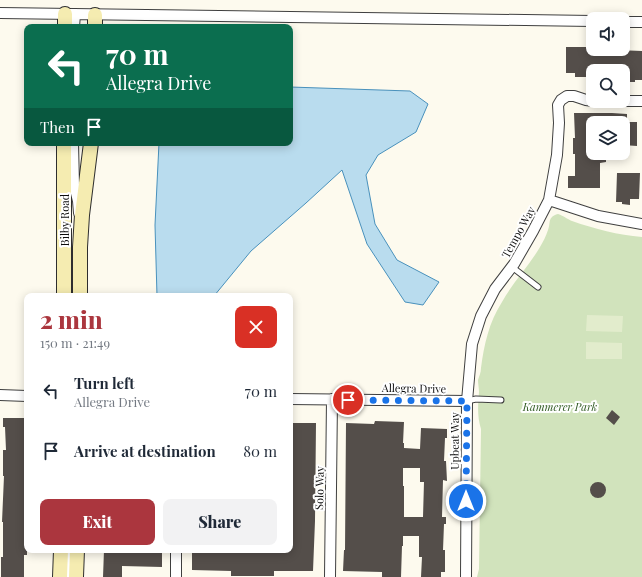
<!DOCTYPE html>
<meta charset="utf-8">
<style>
:root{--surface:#fff;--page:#f2f2f3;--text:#1f2937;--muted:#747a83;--accent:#ab363e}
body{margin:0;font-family:"Playfair Display",serif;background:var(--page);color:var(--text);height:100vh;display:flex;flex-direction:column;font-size:15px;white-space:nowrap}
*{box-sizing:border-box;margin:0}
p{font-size:13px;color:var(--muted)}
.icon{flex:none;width:22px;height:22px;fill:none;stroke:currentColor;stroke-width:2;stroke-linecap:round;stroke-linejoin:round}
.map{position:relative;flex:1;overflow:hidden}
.side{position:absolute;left:24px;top:293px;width:269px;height:260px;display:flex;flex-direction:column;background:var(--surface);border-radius:8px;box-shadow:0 2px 10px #0003}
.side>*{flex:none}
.banner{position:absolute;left:24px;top:24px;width:269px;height:122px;border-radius:8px;box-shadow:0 2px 10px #0003;background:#0b6e4f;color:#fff;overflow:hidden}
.tools{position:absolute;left:586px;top:12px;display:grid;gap:8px}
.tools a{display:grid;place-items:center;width:44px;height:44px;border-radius:8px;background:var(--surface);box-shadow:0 2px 10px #0003;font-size:20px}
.pin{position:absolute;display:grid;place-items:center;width:34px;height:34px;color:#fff;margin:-17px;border:2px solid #fff;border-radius:50%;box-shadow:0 1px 4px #0007}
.me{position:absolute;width:44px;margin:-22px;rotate:0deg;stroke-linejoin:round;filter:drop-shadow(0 0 3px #0008)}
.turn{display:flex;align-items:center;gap:14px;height:84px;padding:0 16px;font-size:18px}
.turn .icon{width:52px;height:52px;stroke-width:2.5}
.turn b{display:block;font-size:28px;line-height:34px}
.then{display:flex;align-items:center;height:38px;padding:0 16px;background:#0003;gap:8px;font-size:15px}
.round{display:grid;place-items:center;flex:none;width:42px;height:42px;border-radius:8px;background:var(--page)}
.head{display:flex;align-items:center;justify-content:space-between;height:68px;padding:0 16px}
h1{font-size:24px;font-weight:800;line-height:30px;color:var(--accent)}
.action{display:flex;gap:8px;margin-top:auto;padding:8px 16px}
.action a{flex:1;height:46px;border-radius:8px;background:var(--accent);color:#fff;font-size:16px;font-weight:800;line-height:46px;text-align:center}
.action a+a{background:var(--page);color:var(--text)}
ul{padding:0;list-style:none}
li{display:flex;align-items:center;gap:12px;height:60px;padding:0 16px}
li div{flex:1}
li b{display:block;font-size:15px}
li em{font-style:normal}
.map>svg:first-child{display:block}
</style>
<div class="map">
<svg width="642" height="577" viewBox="0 0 642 577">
<rect width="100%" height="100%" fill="#fdfaee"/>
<path fill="#d1e3bc" d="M558,214C564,216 567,219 572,221C595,229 618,235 642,237V577H477L479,569L481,429C477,416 478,406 479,392C479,388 478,384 478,380C479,376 481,373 481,368C484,345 489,322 502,302C513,282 529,266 540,247C543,242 546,236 548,230C551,223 547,217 558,214Z"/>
<path fill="#e2eccc" d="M587,315L623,316L622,332L586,331Z
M586,342L622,343V359H586Z"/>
<path fill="#b9dcee" stroke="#4991bc" d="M290,87L410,91L428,104L416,132L378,155L366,175L375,224L397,260L439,282L423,305L405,302L367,244L342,170L306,203L251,251L214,296H157L155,225L159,143H290Z"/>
<path fill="#544e4a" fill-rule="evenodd" d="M566,47H593V49L642,51V80H635V82H623V71H593V77H575V73H566Z
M574,113H612L627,114V122H637V146L623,145V123H593V153H606V162L600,163V188H568V176H575V154H573V138H575Z
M617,173H640L639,199H630V205L622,204V202H616Z
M612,410L620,417L614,425L606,418Z
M3,418H27V461H25V488H27V555H24V577H1V557H3V522H2L4,476H3V450H6L5,427H3Z
M375,421L404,422L403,443H404V448L420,449L421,428L447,429V438H445L444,461H446L447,481L443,480L442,517H446V524H444L443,550H445V572H441V577H421L422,557H419V536H403V546H402L401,577H382V572L343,571L344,550H345L346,423L374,424ZM403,468H420V482H424L423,517H404V486H403Z
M290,423H316L315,521L313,571H274V576H231V571L192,570V550H290Z
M590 490a8 8 0 1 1 16 0a8 8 0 1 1-16 0Z
M104,550H162V567L122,566V577H103Z"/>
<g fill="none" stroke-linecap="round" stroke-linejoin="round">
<defs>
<path id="lane" d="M512,267L538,287
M467,401L476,399L501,400"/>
<path id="street" d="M0,13L593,21
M623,22H642
M74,27L75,14
M623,101H642
M73,143L74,185L78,201L79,213
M549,200L598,216L642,224
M0,395L27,396
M290,399L467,401
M68,577V550
M176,577V550
M330,577L332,399
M466,577L467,401L472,344L481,316L495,289L514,264L533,231L549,200L557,155L559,123L558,105L561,100L567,96H574L586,100L593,101"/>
<path id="secondary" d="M65,27V14
M95,27V15
M64,296V143
M80,296V247L82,215L91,143
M60,577L61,550
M76,577L77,550"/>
</defs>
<use href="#lane" stroke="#3f3f3f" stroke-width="7"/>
<use href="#street" stroke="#3f3f3f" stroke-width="12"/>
<use href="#secondary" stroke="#2e2e2e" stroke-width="16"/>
<use href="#lane" stroke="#fff" stroke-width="5"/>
<use href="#street" stroke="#fff" stroke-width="10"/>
<use href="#secondary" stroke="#f5ecb1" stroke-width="14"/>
</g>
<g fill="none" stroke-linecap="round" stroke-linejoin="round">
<path stroke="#1a73e8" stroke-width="7" stroke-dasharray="0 12.6" d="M348,400L467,401L466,501"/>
</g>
<g text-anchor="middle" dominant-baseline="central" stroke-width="4" stroke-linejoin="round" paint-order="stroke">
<g font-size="11" fill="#0c0c0c" stroke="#fff">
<text transform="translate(64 220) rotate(-90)">Bilby Road</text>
<text transform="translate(518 232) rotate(-61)">Tempo Way</text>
<text transform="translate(414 388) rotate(1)">Allegra Drive</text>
<text transform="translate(454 441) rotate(-90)">Upbeat Way</text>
<text transform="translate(319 488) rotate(-89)">Solo Way</text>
</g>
<g font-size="11" font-style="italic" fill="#325c25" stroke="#fff">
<text x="560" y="406">Kammerer Park</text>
</g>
</g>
</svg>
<div class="tools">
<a><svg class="icon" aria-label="sound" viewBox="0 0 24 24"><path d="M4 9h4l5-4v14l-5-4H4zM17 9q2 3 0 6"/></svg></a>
<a><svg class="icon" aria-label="search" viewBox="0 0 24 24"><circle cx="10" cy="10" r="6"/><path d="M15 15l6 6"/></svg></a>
<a><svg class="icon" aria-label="layers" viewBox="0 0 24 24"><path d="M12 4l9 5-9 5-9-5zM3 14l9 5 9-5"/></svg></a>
</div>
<div class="pin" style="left:348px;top:400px;background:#d93025"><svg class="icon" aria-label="arrive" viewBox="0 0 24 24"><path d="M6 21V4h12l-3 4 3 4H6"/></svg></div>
<svg class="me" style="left:466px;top:501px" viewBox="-20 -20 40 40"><circle r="17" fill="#1a73e8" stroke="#fff" stroke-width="3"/><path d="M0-11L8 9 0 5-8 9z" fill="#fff"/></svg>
<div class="banner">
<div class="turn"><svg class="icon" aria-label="left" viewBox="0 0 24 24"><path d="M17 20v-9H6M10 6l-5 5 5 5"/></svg><div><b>70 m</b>Allegra Drive</div></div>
<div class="then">Then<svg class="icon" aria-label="arrive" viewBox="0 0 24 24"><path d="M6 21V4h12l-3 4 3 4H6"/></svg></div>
</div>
<section class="side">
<div class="head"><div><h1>2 min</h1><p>150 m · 21:49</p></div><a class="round" style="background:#d93025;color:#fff"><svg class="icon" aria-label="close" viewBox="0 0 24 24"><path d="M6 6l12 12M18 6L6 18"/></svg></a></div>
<ul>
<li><svg class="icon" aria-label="left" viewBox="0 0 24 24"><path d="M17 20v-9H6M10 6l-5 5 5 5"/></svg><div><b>Turn left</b><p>Allegra Drive</p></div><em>70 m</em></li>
<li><svg class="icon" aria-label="arrive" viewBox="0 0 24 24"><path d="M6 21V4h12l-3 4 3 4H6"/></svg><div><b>Arrive at destination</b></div><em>80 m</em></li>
</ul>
<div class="action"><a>Exit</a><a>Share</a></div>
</section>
</div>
